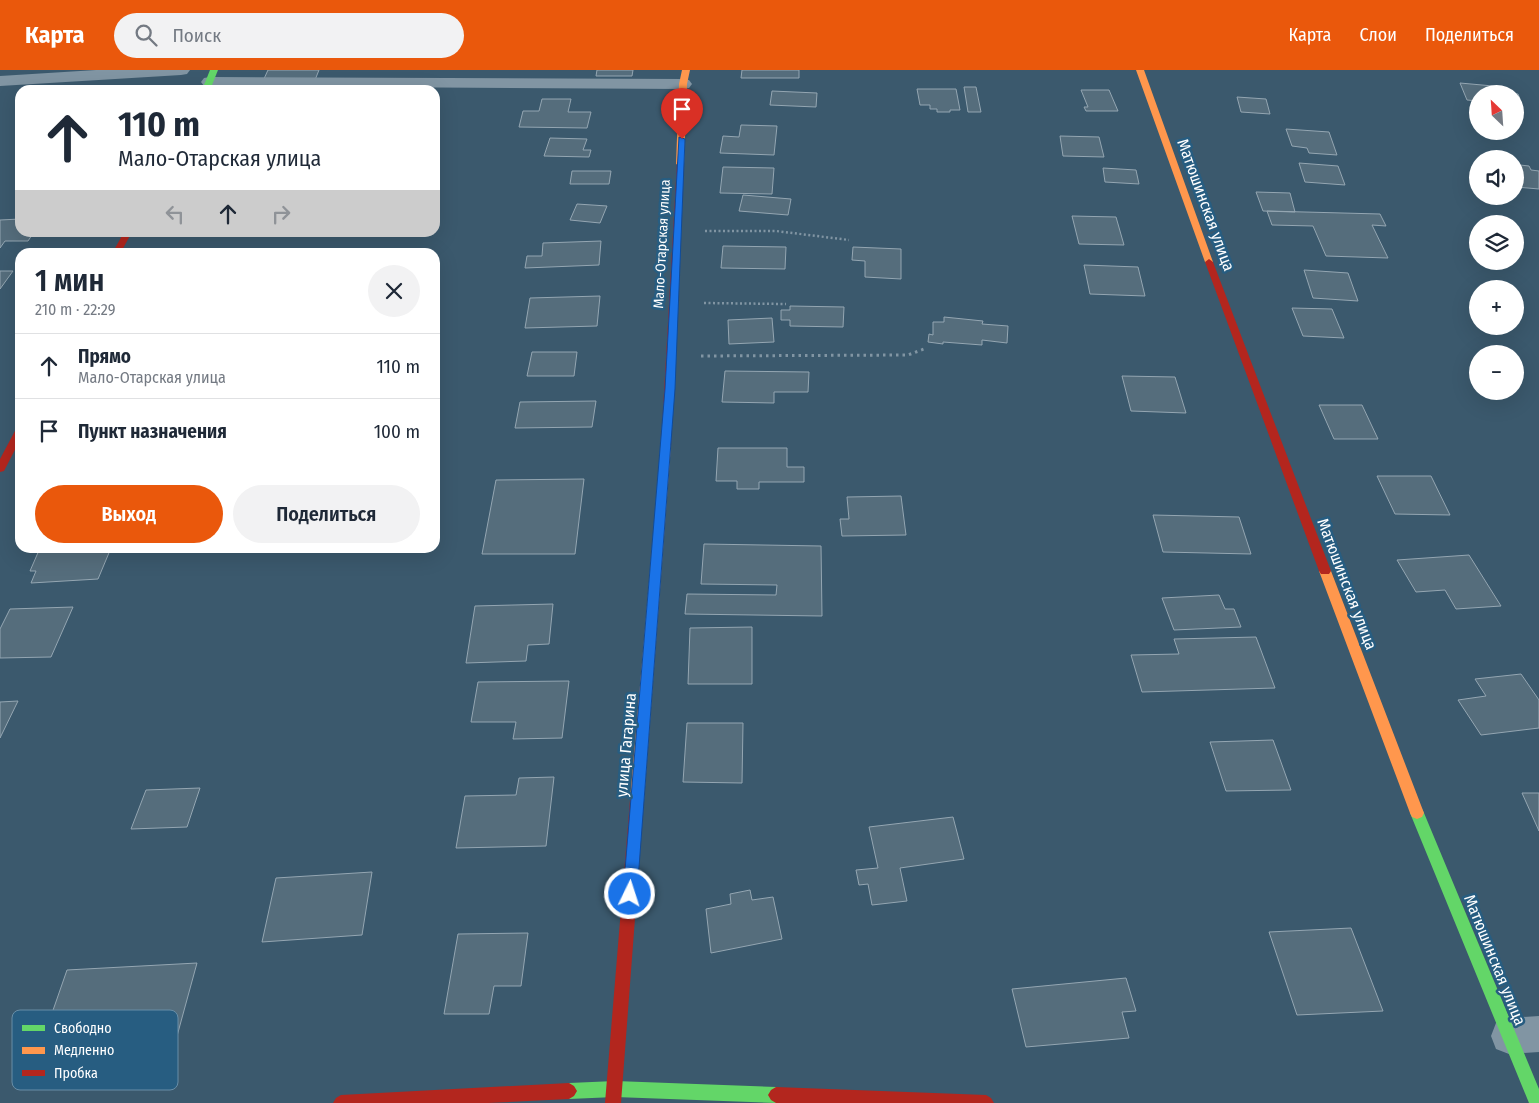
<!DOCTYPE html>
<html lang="ru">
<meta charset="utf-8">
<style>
:root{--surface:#fff;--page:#f2f2f3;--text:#1f2937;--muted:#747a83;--line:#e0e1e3;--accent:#ea580c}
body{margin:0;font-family:"Fira Sans Condensed",sans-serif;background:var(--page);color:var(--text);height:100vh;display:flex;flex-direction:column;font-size:19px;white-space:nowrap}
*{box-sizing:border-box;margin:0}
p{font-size:16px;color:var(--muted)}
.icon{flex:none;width:28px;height:28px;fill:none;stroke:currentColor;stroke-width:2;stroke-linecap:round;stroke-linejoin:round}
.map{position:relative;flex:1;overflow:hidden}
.side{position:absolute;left:15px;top:178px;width:425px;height:305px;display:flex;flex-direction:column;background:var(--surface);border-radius:15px;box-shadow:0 5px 20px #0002}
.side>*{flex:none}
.banner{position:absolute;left:15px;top:15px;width:425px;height:152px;border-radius:15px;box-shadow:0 5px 20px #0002;background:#fff;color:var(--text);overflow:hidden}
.needle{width:32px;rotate:335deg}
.buttons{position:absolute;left:1469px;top:15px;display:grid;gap:10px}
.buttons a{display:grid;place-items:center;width:55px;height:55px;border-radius:50%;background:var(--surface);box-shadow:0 5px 20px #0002;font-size:25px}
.pin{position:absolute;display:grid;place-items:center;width:42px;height:42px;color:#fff;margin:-51px -21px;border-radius:50% 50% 50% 0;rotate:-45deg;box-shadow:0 0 5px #0007}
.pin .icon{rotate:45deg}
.me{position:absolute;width:55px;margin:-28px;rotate:4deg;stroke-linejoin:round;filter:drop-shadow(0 0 4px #0008)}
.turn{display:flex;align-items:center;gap:18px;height:105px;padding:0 20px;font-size:22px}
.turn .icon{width:65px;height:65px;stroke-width:2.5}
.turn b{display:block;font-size:35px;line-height:42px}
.lanes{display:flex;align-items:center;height:48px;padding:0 20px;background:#0003;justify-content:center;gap:25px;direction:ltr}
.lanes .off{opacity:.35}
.round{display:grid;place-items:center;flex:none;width:52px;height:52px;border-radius:26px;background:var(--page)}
.summary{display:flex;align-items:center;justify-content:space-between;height:85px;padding:0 20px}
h1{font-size:30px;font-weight:600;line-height:38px}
.cta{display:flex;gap:10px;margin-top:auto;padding:10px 20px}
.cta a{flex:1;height:58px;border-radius:30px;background:var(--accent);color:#fff;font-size:20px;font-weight:600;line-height:58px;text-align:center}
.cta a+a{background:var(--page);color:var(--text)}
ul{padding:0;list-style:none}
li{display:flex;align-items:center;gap:15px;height:65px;padding:0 20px;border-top:1px solid var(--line)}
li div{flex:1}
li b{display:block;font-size:19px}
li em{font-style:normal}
header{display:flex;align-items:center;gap:30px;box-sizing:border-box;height:70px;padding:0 25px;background:var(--accent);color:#fff}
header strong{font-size:24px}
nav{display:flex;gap:28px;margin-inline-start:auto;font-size:18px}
.search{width:350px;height:45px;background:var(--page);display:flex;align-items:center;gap:12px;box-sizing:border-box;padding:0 18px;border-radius:28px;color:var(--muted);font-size:19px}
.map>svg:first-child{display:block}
</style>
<header>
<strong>Карта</strong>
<div class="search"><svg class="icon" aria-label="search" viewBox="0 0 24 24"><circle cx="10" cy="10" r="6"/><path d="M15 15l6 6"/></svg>Поиск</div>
<nav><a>Карта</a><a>Слои</a><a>Поделиться</a></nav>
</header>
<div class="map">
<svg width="1539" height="1033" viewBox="0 0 1539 1033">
<rect width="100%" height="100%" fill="#3b596d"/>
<path fill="#556d7c" stroke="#94a6b2" d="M268,0H319L315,10L263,11Z
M597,0H633L632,6H596Z
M742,0H799V8H741Z
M1460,13L1504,17L1507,23L1518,24L1520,29L1515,28V24H1478V31L1467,30Z
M128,17L125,20H78L80,18Z
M964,17H976L981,42H968Z
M917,19H956L960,40H950V42H937V39H930V35H920Z
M1081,20H1109L1118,41H1086L1084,37H1088Z
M772,21L817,23L816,37L770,35Z
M1237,27L1266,29L1270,44L1241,42Z
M542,29H571L568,42H591L587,58L519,57L523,41H539Z
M741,55L777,56L774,85L720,83L723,66L739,67Z
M1286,59L1329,62L1337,85L1309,83L1307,78L1292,76Z
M1060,66L1099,67L1104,87L1063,86Z
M550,68L587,69L583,80H591L589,87L544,86Z
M1299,93L1338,96L1345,115L1305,112Z
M1520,95L1529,96L1531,100L1539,101V119L1516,117L1515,99L1522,100Z
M723,97L774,98L772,124L720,123Z
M1103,98L1136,100L1139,114L1105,112Z
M572,101H611L609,114H570Z
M1256,122L1290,123L1295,142L1263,141Z
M743,125L791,129L788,145L739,141Z
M577,134L607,136L600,153L570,150Z
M1267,141L1380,144L1386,156L1372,155L1388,188L1326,186L1313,156L1272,155Z
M1072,146L1116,147L1124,175L1079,174Z
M20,149V162H34L28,171H5L0,178V150Z
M601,171L599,195L525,198L527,186H542L543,173Z
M723,176L786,177L785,199L721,198Z
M853,177L901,179V209L865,207V191L852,190Z
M1084,195L1138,197L1145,226L1090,224Z
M1304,200L1348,203L1358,231L1313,228Z
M0,201H13L0,219Z
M600,226L597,256L525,258L530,228Z
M790,236L844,237L843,257L790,256V250H781V240H790Z
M1292,238L1332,239L1344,268L1303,266Z
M944,247L983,251L982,254L1008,256L1007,273L982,270V275L943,272V274L928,272L929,264L933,265V252H944Z
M772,248L774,272L729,274L728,250Z
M532,282H577L574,306H527Z
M725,301L809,302L808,322H774V333L722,332Z
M1122,306L1175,307L1186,343L1131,341Z
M596,331L592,357L515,358L520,332Z
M1319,335H1362L1378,369H1334Z
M718,378H787V397H804V412H759V419H737V411H716Z
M1377,406H1431L1450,445L1395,444Z
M584,409L575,484H482L496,410Z
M901,426L906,465L842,466L840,449H849L847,427Z
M1153,445L1239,447L1251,484L1163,482Z
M704,474L821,476L822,546L685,544L687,524L776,525L777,515L701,514Z
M40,478H111L98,509L31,513L36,501H30Z
M1469,485L1501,536L1456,539L1445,520L1416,522L1397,490Z
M1219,525L1225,539H1234L1241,557L1174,560L1162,528Z
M553,534L549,574L528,575L526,591L466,593L475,536Z
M73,537L51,587L0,588V559L10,539Z
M752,557V614H688L690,558Z
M1256,567L1275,618L1142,622L1131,585L1179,584L1174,569Z
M1521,604L1539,630V658L1481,665L1458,630L1486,626L1475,609Z
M569,611L562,668L513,669L516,652H471L478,612Z
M18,631L0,668V632Z
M687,653H743L742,713L683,712Z
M1273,670L1291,720L1226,721L1210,672Z
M554,707L546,776L456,778L465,726L516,725L519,708Z
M200,718L187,757L131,759L146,720Z
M1522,723H1539V761Z
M953,747L964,789L900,798L907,831L872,835L868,814L859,815L856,800L878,798L869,757Z
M372,802L362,865L262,872L276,808Z
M750,820L752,830L773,827L782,869L711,883L706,839L731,834L730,824Z
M1351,858L1383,941L1297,945L1269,862Z
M528,863L521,916H494L489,944H444L458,864Z
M197,893L171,988L34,995L67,900Z
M1126,908L1136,941L1122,942L1129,968L1026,977L1012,919Z"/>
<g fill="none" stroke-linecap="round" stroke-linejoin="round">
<path stroke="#8195a3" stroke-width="2.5" stroke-dasharray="2 2.5" stroke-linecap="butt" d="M705,161H776L849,170
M704,233L786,234"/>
<path stroke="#8195a3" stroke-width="3" stroke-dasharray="2.5 4" stroke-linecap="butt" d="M701,286L908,285L924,279"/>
<path fill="#8195a3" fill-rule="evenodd" d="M96,0H190L187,4L181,5L0,16V6Z
M210,7L683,9L689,10L692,14L689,18L683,19L204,16L201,12L204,8Z
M1539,946V982L1509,984L1496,979L1491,966L1496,953L1509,948Z"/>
<path fill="#63d668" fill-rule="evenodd" d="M210,0H218L210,20H202Z
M1417,737L1422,739L1424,743L1539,1019V1033H1529L1410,743L1412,739Z
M615,1011L776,1017L781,1020L784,1025L781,1030L776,1033L615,1027L569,1029L564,1026L561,1021L564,1016L569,1013Z"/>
<path fill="#ff974d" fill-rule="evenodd" d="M682,0H690L687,14L684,94L680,96L676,94L679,14Z
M1136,0H1144L1213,192L1212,194L1209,195L1205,192Z
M666,371L671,375L644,730L642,734L637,736L632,734L630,730L661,375Z
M1325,497L1331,501L1424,743L1422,747L1417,749L1412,747L1410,743L1319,501Z"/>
<path fill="#b3261e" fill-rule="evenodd" d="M677,92L684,94L671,375L666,379L661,375Z
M124,162H132L121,182H113Z
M1209,189L1213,192L1331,501L1329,504H1321L1319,501L1205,192Z
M20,358V370L4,401L0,402V389L16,359Z
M637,724L642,726L644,730L621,1033H605L630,730L632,726Z
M569,1013L574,1016L577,1021L574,1026L569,1029L488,1033H333L336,1028L341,1025Z
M776,1017L986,1025L991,1028L994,1033H776L771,1030L768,1025L771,1020Z"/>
</g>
<path fill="#1a73e8" stroke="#114b97" d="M679,67L685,69L675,319L637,824L635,829L630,831L625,829L623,824L665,319Z"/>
<g text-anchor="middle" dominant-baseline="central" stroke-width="5" stroke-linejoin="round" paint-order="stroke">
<g font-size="14" fill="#fff" stroke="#275d81">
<text transform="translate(662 174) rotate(-87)">Мало-Отарская улица</text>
</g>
<g font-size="16" fill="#fff" stroke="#275d81">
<text transform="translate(1206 135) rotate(70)">Матюшинская улица</text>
<text transform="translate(1347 514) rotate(69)">Матюшинская улица</text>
<text transform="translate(626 675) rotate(-85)">улица Гагарина</text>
<text transform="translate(1495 890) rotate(68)">Матюшинская улица</text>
</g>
</g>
<rect x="12" y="940" width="166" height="80" rx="8" fill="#275d81" stroke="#688ea7" stroke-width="1"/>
<rect x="22" y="955" width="23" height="6" fill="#63d668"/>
<rect x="22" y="977" width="23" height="7" fill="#ff974d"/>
<rect x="22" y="1000" width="23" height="6" fill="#b3261e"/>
<g font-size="14" fill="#fff">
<text x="54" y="963">Свободно</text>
<text x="54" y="985">Медленно</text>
<text x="54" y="1008">Пробка</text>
</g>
</svg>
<div class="buttons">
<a><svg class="needle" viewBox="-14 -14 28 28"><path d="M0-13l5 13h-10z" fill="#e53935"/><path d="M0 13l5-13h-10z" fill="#747a83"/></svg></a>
<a><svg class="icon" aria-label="sound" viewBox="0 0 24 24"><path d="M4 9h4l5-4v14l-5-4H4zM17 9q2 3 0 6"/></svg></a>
<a><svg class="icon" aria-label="layers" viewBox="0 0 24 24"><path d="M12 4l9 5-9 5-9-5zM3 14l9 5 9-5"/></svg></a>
<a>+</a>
<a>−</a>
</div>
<div class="pin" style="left:682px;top:69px;background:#d93025"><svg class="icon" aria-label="arrive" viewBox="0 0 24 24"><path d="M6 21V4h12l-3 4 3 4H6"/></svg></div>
<svg class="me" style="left:630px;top:824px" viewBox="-20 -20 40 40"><circle r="17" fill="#1a73e8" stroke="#fff" stroke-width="3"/><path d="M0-11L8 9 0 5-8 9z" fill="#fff"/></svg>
<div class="banner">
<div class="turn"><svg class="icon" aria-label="ahead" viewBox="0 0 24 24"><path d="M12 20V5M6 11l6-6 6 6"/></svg><div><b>110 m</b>Мало-Отарская улица</div></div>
<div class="lanes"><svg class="icon off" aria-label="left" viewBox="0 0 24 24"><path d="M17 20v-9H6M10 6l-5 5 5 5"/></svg><svg class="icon" aria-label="ahead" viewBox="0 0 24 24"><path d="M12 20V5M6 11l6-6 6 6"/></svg><svg class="icon off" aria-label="right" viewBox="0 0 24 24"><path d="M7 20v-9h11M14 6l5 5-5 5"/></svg></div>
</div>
<section class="side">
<div class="summary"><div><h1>1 мин</h1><p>210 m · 22:29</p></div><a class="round"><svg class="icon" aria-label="close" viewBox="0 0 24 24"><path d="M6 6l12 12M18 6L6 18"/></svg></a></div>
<ul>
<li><svg class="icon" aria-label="ahead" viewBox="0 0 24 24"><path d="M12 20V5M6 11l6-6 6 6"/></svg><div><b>Прямо</b><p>Мало-Отарская улица</p></div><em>110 m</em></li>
<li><svg class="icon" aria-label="arrive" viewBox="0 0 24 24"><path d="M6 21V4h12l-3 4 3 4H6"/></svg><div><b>Пункт назначения</b></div><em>100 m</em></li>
</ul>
<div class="cta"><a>Выход</a><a>Поделиться</a></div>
</section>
</div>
